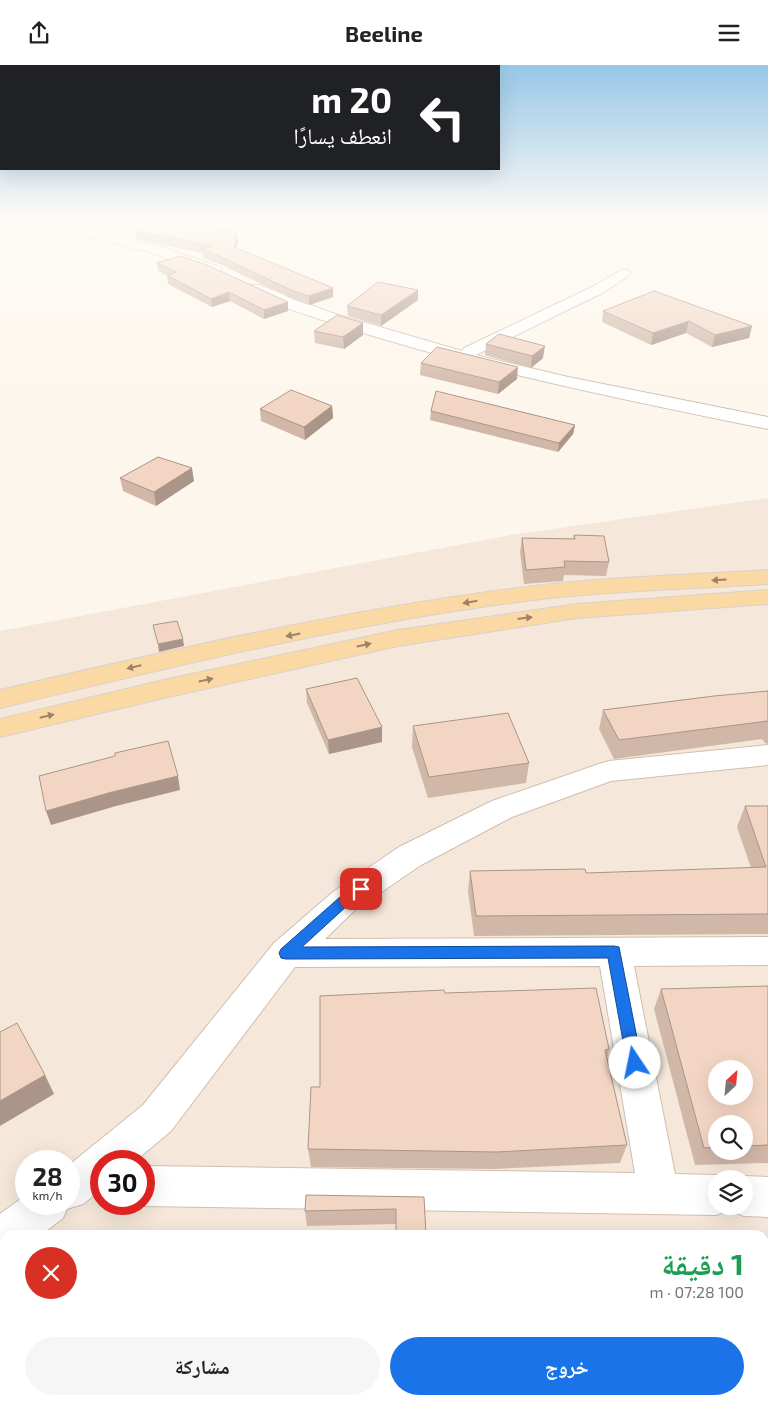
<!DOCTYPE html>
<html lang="ar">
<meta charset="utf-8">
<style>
:root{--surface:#fff;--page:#f6f6f6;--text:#222;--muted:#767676;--accent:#1a73e8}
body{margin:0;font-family:"Exo 2","Noto Naskh Arabic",sans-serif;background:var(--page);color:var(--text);direction:rtl;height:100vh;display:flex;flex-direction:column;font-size:19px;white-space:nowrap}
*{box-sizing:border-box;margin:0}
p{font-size:16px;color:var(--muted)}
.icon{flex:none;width:28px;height:28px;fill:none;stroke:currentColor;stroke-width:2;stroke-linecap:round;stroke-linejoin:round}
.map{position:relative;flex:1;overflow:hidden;direction:ltr}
.details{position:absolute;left:0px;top:1165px;width:769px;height:175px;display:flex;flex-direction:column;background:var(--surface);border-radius:15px 15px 0 0;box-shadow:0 5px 20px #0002;direction:rtl}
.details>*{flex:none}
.top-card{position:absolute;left:0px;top:0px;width:500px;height:105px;box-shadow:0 5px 20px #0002;direction:rtl;background:#202124;color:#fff;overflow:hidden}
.needle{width:32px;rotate:26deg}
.controls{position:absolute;left:708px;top:995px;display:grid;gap:10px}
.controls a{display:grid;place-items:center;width:45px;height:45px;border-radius:50%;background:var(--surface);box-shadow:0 5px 20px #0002;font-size:25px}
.speed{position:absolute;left:15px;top:1085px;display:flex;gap:10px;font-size:25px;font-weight:700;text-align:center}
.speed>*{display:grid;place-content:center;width:65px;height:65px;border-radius:50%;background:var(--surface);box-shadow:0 5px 20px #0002;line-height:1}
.speed small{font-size:12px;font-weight:400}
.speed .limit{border:8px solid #d22;background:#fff;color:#111}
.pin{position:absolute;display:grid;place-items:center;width:42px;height:42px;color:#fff;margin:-21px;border-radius:10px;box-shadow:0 2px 8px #0006}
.me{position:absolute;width:55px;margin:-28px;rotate:349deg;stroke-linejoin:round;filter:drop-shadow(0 0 4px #0008)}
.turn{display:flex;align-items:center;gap:18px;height:105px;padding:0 25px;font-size:22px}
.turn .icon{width:65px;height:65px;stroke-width:2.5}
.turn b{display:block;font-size:35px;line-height:42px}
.round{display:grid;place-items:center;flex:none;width:52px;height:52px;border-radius:26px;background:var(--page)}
.head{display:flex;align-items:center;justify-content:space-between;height:85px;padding:0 25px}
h1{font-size:30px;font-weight:700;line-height:38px;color:#1e9e55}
.cta{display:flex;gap:10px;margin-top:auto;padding:10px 25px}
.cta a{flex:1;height:58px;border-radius:30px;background:var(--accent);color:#fff;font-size:20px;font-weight:700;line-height:58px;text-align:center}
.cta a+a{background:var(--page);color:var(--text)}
header{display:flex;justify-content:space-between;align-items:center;height:65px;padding:0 25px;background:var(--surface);font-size:22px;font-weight:700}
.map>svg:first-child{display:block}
</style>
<header><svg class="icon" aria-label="menu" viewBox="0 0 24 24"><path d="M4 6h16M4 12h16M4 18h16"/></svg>Beeline<svg class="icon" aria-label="share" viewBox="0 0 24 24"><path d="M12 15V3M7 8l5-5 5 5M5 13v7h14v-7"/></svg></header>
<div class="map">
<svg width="768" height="1340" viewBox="0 0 768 1340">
<rect width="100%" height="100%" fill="#fdf6ec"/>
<path fill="#f5e8da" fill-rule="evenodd" d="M768,433V1180H764V1170H5V1335H709V1340H0V566L511,470ZM716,1004H744V1031H716ZM716,1059H744V1086H716ZM26,1096H69V1139H26ZM101,1096H144V1139H101ZM716,1114H744V1141H716Z"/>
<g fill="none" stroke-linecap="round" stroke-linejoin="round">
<defs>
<path id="street" d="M30,154H52L159,181L220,202L222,205L220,208H210L149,187L31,157Z
M623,204L628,205L630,208L628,211L604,227L476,290L568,312L768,352V364C615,333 463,302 316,253C302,248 253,233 247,223L249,220H259L332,248L462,286L464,283L594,221Z
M768,680V700L611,716L512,752L421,800L355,845L325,874L768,872V900L634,901L675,1109L716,1110L726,1114H716V1141H744V1114H737L744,1111L768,1112V1152L744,1151L729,1145L716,1150L144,1141L138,1139H144V1101L635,1108L600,901L295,902L171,1066L135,1096H101V1125L83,1139L67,1144L63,1153L41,1170H5V1193L0,1195V1149L26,1130V1139H69V1100L143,1040L274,878L333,827L399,782L492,736L599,699L609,696Z"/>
<path id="primary" d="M768,505V519C685,524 601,526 518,537C343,560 171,602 0,643V625C171,585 344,545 518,523C601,512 685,510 768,505Z
M768,525V539L577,553L398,581L164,633L0,672V654L164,615L398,565L577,539Z"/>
</defs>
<use href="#street" stroke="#d1beb0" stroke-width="2"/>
<use href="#primary" stroke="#dad1cd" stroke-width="2"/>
<use href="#street" fill="#fff" fill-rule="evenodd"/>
<use href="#primary" fill="#fbd9a5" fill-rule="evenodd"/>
</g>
<path fill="#d1b7a8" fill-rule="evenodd" d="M135,166L238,176L237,184L333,223V232L309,240L292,234L220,199L203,193L202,188L136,174Z
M157,198L288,246L264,254L230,236L212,242L168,219L167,210L158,206Z
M418,235L381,261L348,251L347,241Z
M603,246L752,261L749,273L712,282L686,268L651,280L602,257Z
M314,266L363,270L344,284L315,278Z
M486,279L543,293L531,303L485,290Z
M421,298L517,314L498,329L420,310Z
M332,341L333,353L305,375L261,356L260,344Z
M431,346L575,360L573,369L558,387L430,355Z
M120,413L194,416L156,441L123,426Z
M574,470L609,497L606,511L564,510L563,516L524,519L520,487L522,473L573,474Z
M306,624L382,677L329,689L307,638Z
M768,626V679L765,678L762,674L614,694L599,664L603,645Z
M413,661L529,698L526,718L428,733L412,682Z
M745,741H768V869L474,871L468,826L470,806L586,808L751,803L737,762Z
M768,921V1098L695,1100L654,944L661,924ZM716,1059H744V1086H716Z
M445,928L609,984L607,993L627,1080L620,1098L494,1104L311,1102L308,1084L320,1022Z
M424,1132L426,1170H396V1159L307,1161L305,1146Z
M488,1335H568V1340H488Z
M683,1335H730L716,1340H685Z"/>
<path fill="#aa9588" d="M237,168L238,176L235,191L234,182Z
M333,223V232L309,240V231Z
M418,225V235L381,261V250Z
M229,227L230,236L212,242L211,234Z
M288,237V246L264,254V245Z
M689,256L686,268L651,280L653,268Z
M363,258V270L344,284L343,272Z
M752,261L749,273L712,282L715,270Z
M545,281L543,293L531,303L532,291Z
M518,302L517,314L498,329L499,317Z
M332,341L333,353L305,375L304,362Z
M575,360L573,369L558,387L559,378Z
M192,403L194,416L156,441L154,427Z
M183,574L184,581L159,587L158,579Z
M382,662V677L329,689L328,675Z
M178,711L180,725L116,741L51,760L46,746L112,727Z
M45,1010L54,1029L0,1061V1036Z
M768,1316V1321L764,1323V1317Z
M174,1335H182L181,1340H173Z
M714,1335H730L716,1340H700Z"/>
<path fill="#f3d5c3" stroke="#aa9588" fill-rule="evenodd" d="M160,154H181L237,168L234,182L333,223L309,231L291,225L219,191L202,185L213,181L135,166Z
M181,191L207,200L288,237L264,245L229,227L211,234L167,210L177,207L157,198Z
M378,217L418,225L381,250L347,241Z
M654,226L752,261L715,270L689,256L653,268L603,246Z
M337,250L363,258L343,272L314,266Z
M499,269L545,281L532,291L486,279Z
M437,282L518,302L499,317L421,298Z
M291,325L332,341L304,362L260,344Z
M436,326L575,360L559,378L431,346Z
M158,392L192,403L154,427L120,413Z
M574,470L604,471L609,497L564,496L565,502L526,505L522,473L575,474Z
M177,556L183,574L158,579L153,560Z
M357,613L382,662L328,675L306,624Z
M768,626V656L619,675L603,645L714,631Z
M508,648L529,698L429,712L413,661Z
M168,676L178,711L112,727L46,746L39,711L115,691V688Z
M745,741H768V849L476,851L470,806L585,804L586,808L766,802Z
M768,921V1080L744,1081V1059H716V1082L704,1083L661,924ZM716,1004H744V1031H716Z
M596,923L609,984L605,985L627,1080L497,1087L308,1084L311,1022H320V931L444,925L445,928Z
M17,958L45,1010L0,1036V967Z
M306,1130L424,1132L426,1170H396V1144L305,1146Z
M5,1243V1335H174L173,1340H0V1246Z
M764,1281L768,1289V1316L764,1317Z
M492,1335H568V1340H492Z
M693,1335H714L700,1340H695Z"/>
<defs><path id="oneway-solid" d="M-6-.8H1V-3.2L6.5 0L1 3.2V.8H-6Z" transform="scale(1.25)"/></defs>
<g fill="#a18267">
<use href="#oneway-solid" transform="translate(719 515) rotate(176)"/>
<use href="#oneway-solid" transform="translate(470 537) rotate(170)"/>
<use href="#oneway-solid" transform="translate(525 553) rotate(-7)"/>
<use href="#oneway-solid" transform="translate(293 570) rotate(169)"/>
<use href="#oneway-solid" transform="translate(364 580) rotate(-12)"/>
<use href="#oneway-solid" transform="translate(134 602) rotate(167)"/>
<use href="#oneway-solid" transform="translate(206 615) rotate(-12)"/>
<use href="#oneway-solid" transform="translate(47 651) rotate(-13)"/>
</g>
<linearGradient id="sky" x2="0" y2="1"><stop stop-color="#97c7e8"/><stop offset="0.45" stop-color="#fefbf6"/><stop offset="1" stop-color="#fefbf6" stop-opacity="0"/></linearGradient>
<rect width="768" height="342" fill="url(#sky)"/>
<path fill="#1a73e8" stroke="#114b97" d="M361,819L366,821L367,824L366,828L349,839L302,882L614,881L619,882L642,998L640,1004L635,1006L629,1004L627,998L608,893L286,894L281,893L279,888L281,884L340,832Z"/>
</svg>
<div class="controls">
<a><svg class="needle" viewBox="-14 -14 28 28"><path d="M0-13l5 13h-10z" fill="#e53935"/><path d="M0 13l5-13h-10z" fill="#767676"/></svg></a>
<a><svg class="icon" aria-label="search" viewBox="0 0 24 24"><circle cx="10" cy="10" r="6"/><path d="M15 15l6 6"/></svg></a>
<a><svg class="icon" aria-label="layers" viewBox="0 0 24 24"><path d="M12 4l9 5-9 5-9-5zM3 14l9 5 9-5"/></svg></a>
</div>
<div class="speed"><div>28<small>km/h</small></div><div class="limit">30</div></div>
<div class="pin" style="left:361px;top:824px;background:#d93025"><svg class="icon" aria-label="arrive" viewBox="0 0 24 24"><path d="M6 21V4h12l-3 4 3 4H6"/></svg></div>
<svg class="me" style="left:635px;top:998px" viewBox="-20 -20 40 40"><circle r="19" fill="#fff"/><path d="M0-13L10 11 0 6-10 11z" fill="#1a73e8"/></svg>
<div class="top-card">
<div class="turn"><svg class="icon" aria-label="left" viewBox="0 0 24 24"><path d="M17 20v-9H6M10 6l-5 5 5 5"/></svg><div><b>20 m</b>انعطف يسارًا</div></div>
</div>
<section class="details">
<div class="head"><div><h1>1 دقيقة</h1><p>100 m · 07:28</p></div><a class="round" style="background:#d93025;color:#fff"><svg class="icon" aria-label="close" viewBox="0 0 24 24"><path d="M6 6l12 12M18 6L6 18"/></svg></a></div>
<div class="cta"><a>خروج</a><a>مشاركة</a></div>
</section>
</div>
